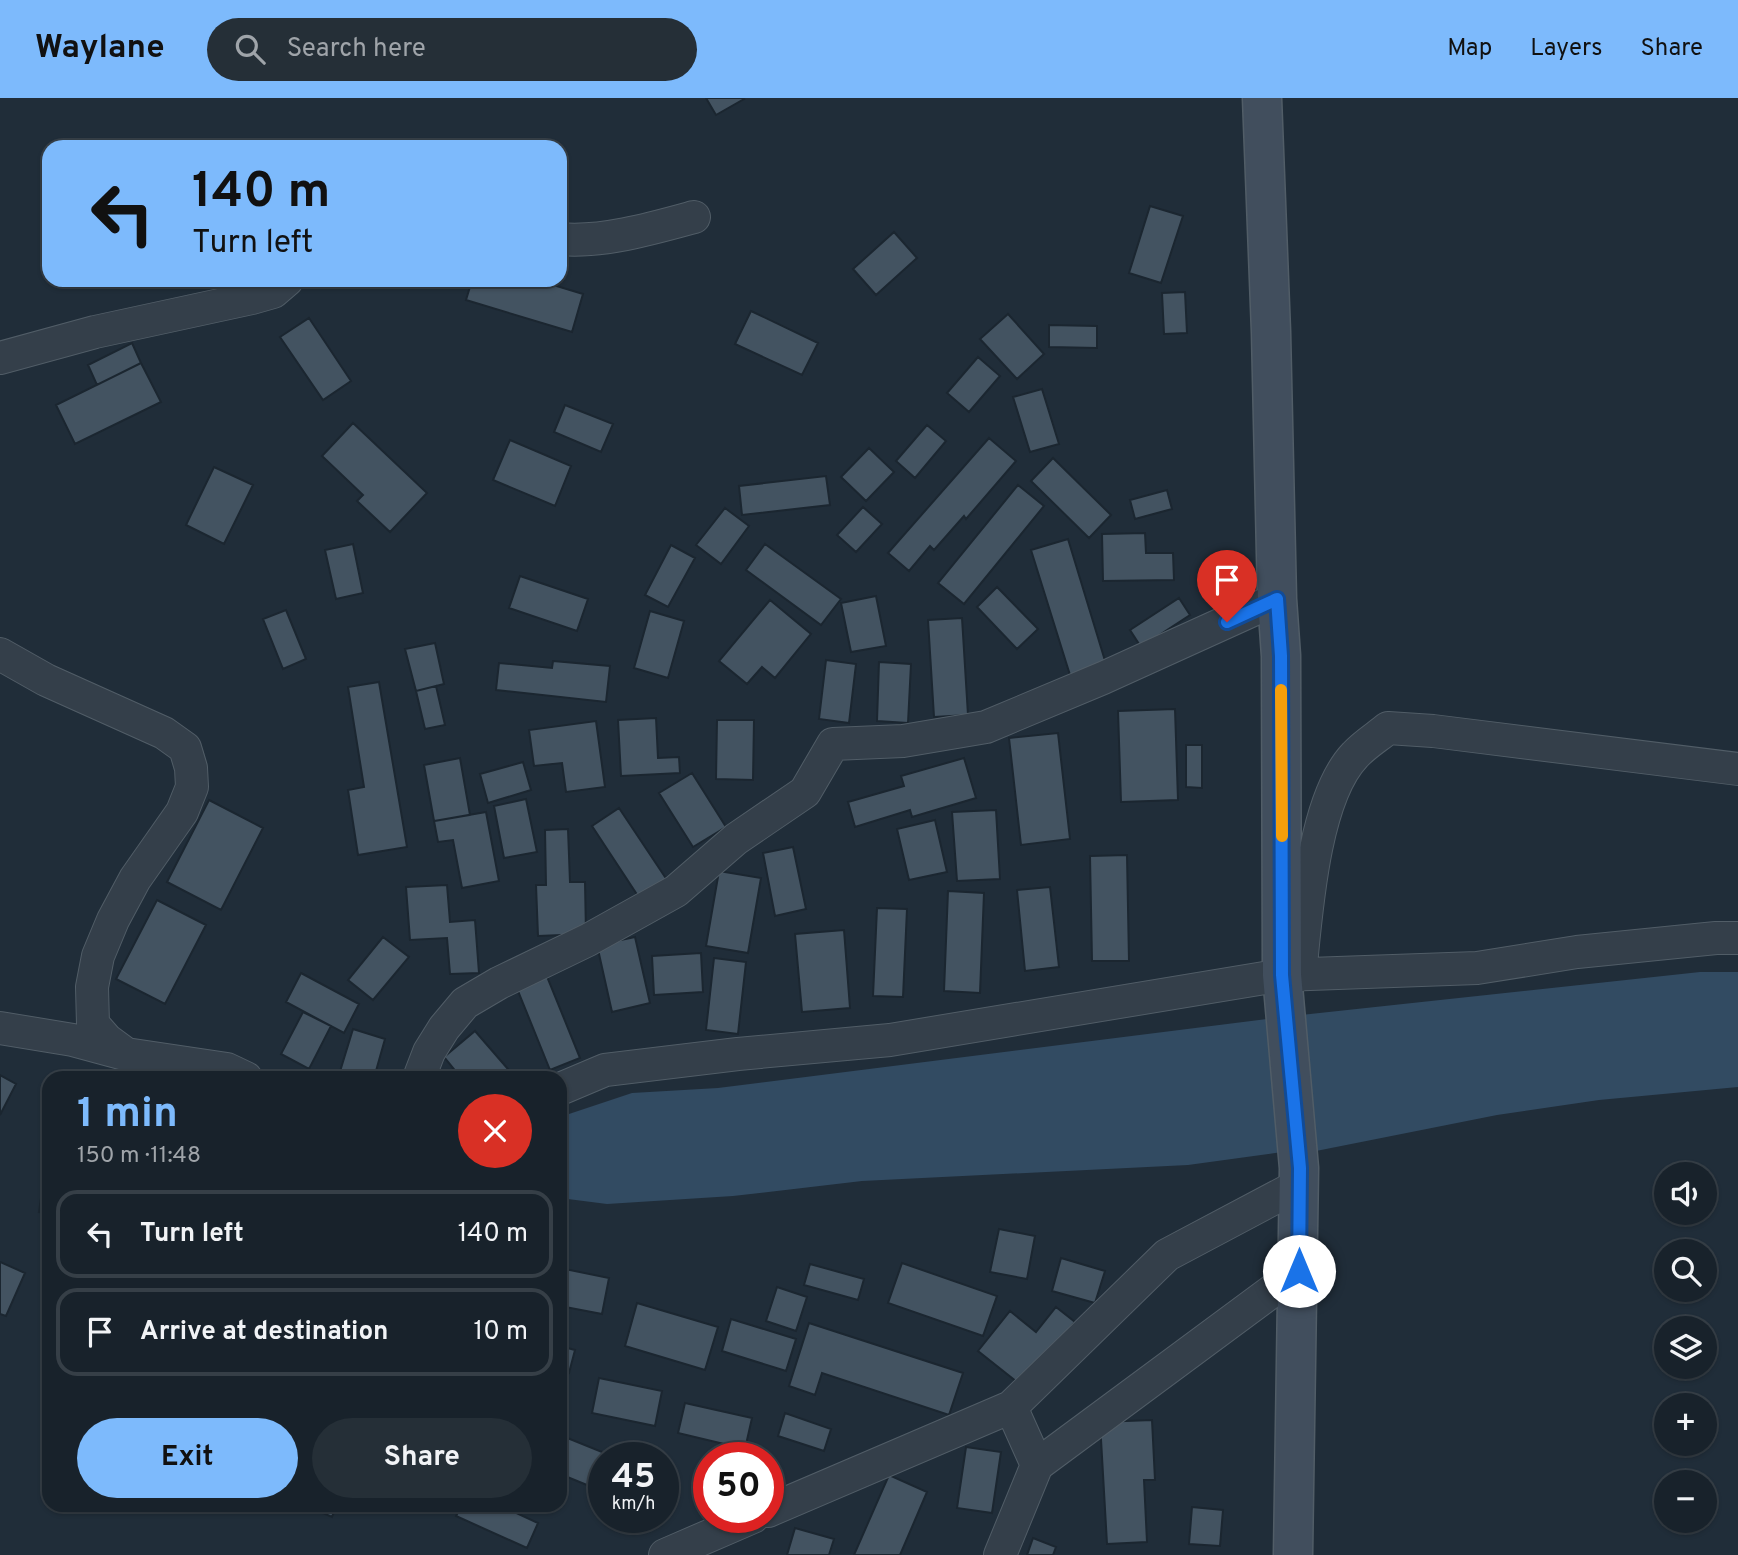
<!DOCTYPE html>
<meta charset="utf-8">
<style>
:root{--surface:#18222b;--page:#252f37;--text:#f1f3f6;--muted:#9fa4a9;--line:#363f47;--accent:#7dbafc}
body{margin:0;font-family:Overpass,sans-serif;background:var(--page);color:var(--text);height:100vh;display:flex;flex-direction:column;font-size:26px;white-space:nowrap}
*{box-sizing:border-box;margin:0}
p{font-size:23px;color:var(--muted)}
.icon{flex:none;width:38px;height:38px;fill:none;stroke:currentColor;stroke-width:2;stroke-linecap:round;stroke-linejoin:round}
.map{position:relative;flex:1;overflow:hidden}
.side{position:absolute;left:42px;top:973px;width:525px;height:441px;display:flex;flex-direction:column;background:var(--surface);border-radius:21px;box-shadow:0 2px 5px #0004,0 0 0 2px var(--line)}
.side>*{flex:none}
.banner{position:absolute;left:42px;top:42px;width:525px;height:147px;border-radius:21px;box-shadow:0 2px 5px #0004,0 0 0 2px var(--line);background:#7dbafc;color:#111;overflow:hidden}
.buttons{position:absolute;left:1654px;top:1064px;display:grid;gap:14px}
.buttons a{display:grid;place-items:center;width:63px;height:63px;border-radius:50%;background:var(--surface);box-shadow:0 2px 5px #0004,0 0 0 2px var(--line);font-size:35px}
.speed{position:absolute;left:588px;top:1344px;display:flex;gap:14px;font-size:35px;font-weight:700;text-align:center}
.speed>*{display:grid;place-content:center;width:91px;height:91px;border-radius:50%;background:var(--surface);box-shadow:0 2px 5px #0004,0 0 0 2px var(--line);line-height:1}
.speed small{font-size:18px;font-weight:400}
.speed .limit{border:10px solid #d22;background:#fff;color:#111}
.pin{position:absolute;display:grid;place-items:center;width:60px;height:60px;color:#fff;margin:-72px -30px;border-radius:50% 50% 50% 0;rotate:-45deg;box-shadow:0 0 7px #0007}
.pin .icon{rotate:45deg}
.me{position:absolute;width:77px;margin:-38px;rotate:0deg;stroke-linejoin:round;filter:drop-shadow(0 0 5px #0008)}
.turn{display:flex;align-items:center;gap:24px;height:147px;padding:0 35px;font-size:32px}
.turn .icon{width:91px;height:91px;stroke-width:2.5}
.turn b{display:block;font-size:49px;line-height:60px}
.round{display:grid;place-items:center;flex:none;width:74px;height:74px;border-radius:37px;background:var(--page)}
.headline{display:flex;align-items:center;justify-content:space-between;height:119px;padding:0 35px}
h1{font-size:42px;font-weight:700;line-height:52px;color:var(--accent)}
.button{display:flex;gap:14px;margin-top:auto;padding:14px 35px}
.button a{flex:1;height:80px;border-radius:42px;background:var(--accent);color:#111;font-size:28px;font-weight:700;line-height:80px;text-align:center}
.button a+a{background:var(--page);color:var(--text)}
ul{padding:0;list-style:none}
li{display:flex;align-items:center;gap:21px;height:88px;margin:0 14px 10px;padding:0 21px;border:4px solid var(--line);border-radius:21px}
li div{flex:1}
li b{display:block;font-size:26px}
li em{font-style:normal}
header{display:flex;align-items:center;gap:42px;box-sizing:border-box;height:98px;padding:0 35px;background:var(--accent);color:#111}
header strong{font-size:33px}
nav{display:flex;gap:38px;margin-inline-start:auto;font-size:24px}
.search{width:490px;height:63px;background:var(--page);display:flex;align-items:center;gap:18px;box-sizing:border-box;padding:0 24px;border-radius:38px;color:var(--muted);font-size:26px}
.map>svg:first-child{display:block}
</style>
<header>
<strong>Waylane</strong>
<div class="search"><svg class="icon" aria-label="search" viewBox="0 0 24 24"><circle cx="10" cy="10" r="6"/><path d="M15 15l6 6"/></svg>Search here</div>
<nav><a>Map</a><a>Layers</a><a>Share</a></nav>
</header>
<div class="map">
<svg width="1738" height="1457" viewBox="0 0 1738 1457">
<rect width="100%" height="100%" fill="#202d39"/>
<path fill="#324b62" d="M1700,874H1738V989L1599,1002L1497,1017L1316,1053L1301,917Z
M1267,921L1282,1054L1188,1067L862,1083L733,1098L607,1106L560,1100V1019L632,995L718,990Z"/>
<path fill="#435361" stroke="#1b2630" stroke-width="2" d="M706,0H743L744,1L716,17Z
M1150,108L1183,118L1161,185L1129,175Z
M894,134L917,160L876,197L853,171Z
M472,182H537L583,196L572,234L466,202Z
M1185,194L1187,235L1164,236L1162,195Z
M751,213L818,245L802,277L735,246Z
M1008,216L1044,256L1017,281L980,241Z
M309,220L351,283L323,302L280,239Z
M1049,227L1097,228V250L1049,249Z
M132,245L141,265L97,287L88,267Z
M978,259L1000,278L969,314L947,295Z
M141,265L161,304L75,346L56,307Z
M1042,291L1059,346L1030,354L1013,299Z
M565,307L613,326L601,354L554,334Z
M353,325L427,395L390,434L357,403L363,397L322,358Z
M927,327L946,343L915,380L896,363Z
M989,340L1016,363L966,421L964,418L934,452L930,448L909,473L888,455Z
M510,342L571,368L555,408L493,382Z
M869,350L894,374L866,403L841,379Z
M1053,360L1111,417L1089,440L1031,383Z
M214,369L253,387L224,446L186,427Z
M826,378L830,407L742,417L739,388Z
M1018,387L1044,408L964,506L938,485Z
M1167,392L1172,411L1135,421L1130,402Z
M863,409L882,426L856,454L837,437Z
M725,410L749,428L721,466L696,447Z
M1145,435L1146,455H1173L1174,482L1103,483L1102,436Z
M1068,441L1106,566L1070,577L1031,452Z
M353,446L363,495L336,501L325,452Z
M765,446L841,501L821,527L746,472Z
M671,447L695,460L668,509L645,497Z
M520,478L588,501L577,533L509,510Z
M997,489L1038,531L1017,551L977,509Z
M876,498L886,548L851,554L841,505Z
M1179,500L1190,517L1141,549L1130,532Z
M770,502L811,536L775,580L762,569L747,586L719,563Z
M286,512L306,561L283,571L263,521Z
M650,513L684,523L668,580L634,570Z
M962,520L968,617L934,619L928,522Z
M435,545L444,586L416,593L405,551Z
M826,562L856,566L849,625L819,621Z
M553,563L610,568L606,604L496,592L499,565L552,570Z
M879,564L911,566L908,625L877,623Z
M379,584L407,749L358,757L348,692L364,689L348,589Z
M436,588L445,627L425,631L416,593Z
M1175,611L1178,702L1121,704L1118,613Z
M656,620L658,660L679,659L680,675L621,678L618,622Z
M717,622H754L753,682L716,681Z
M596,623L605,689L566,694L562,665L534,668L529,632Z
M1058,635L1070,741L1021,747L1009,640Z
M1186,647H1202V690L1186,689Z
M460,660L470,717L434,723L424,667Z
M964,660L976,700L912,719L910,712L855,729L848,704L904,688L901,678Z
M523,664L531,692L488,705L480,676Z
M692,675L726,729L693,749L659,695Z
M526,701L537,754L504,760L494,708Z
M209,702L263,730L221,812L167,784Z
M619,710L667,782L640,801L592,728Z
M996,712L1000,781L957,783L952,714Z
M486,714L499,783L462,790L453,742L438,744L434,723Z
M935,722L947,774L909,782L897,731Z
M568,731L570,784H585L586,836L538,838L536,787H546L545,732Z
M793,749L806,811L775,818L763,755Z
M1127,757L1129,863H1092L1090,758Z
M719,773L761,780L748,855L706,848Z
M447,787L450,824L475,822L479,875L450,876L447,840L410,842L406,789Z
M1050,789L1059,869L1025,873L1017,792Z
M948,793L984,795L980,895L944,893Z
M157,802L206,827L165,906L116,881Z
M877,810L907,811L903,899L873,898Z
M844,832L850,910L802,914L795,836Z
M383,839L409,859L373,902L348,882Z
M635,839L650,905L612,914L597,847Z
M701,855L703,894L654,897L652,858Z
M714,860L746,864L738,936L706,932Z
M544,871L580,960L550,972L514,883Z
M301,875L359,906L344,935L286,904Z
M303,914L331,928L309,971L281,956Z
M353,931L385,941L374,980H338Z
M475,933L514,978L511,980H461L444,959Z
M0,977L16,986L0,1017Z
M45,1073H49V1115L39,1114Z
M999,1131L1035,1138L1027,1181L990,1174Z
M1061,1160L1105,1173L1095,1205L1052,1193Z
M0,1164L25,1175L6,1218L0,1216Z
M902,1165L997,1198L983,1238L888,1205Z
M810,1166L864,1181L858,1202L804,1187Z
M560,1170L609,1180L602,1216L560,1208Z
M777,1189L807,1199L796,1233L766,1223Z
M637,1205L718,1229L705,1272L625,1248Z
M1056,1209L1075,1224L1022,1288L978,1253L1010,1213L1036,1234Z
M731,1221L796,1241L786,1273L722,1253Z
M809,1225L963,1275L949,1317L822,1275L815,1297L789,1288Z
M560,1248L575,1252L569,1275L560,1272Z
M599,1280L662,1293L655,1328L592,1315Z
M685,1305L752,1320L745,1351L678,1335Z
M785,1315L831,1331L824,1353L778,1338Z
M1152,1322L1155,1382H1144L1147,1444L1107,1446L1100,1324Z
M560,1337L612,1358L604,1360V1394L560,1376Z
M966,1349L1001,1354L992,1415L957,1410Z
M889,1377L927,1394L900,1457H854Z
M305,1407H337L332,1419Z
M462,1407H499L538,1425L527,1450L456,1418Z
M1192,1409L1223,1412L1220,1448L1189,1446Z
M795,1430L834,1441L829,1457H787Z
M1033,1440L1056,1449L1053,1457H1027Z"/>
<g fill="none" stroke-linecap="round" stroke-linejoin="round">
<defs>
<path id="street" d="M560,141C602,145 654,130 694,119
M0,260L95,234L252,200L273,194L287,182
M0,556L46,582L164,635L185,650L191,670L192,689L182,714L135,781L113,822L98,858L92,889L93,926L107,942L126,956L227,971L246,980
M1300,877C1306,818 1313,701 1355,657C1364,647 1377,639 1388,630L1433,633L1738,671
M0,930L73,942L121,955
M419,980L429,954L444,930L465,905L499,885L588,842L676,793L736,741L805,694L833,646L903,643L986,629L1103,580L1277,501
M560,991L605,972L738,956L890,942L1282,877L1477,870L1577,854L1716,840H1738
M1011,1309L1037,1367
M768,1413L1011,1309L1167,1157L1299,1087
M665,1457L753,1419
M1000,1457L1037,1367L1299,1173"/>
<path id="secondary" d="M1262,0L1271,234L1277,501L1281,558L1282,877L1299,1070L1293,1457"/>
</defs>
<use href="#street" stroke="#515d67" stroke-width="34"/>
<use href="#secondary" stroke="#515d67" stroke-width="41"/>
<use href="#street" stroke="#343f4a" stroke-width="32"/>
<use href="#secondary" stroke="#414e5d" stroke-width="38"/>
</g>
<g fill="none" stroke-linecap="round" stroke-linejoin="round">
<defs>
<path id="route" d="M1227,524L1277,501L1281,558L1282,877L1300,1070L1299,1173"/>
</defs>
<use href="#route" stroke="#114b97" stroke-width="18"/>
<use href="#route" stroke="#1a73e8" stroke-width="12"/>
<path stroke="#f59e0b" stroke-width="12" d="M1281,592L1282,738"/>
</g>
</svg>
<div class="buttons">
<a><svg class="icon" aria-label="sound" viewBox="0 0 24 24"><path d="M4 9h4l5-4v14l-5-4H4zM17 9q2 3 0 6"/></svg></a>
<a><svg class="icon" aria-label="search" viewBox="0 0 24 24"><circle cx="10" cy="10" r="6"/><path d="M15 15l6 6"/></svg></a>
<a><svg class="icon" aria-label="layers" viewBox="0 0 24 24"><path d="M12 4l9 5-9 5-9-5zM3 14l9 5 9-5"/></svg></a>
<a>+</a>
<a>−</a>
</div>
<div class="speed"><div>45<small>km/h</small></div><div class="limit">50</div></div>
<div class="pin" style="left:1227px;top:524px;background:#d93025"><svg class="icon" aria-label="arrive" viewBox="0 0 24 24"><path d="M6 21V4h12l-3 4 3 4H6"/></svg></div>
<svg class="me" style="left:1299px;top:1173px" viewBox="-20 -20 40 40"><circle r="19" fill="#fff"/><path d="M0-13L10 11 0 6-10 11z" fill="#1a73e8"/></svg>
<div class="banner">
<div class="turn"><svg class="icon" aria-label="left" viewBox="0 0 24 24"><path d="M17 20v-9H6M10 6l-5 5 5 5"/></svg><div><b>140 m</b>Turn left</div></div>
</div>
<section class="side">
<div class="headline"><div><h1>1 min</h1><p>150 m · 11:48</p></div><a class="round" style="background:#d93025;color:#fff"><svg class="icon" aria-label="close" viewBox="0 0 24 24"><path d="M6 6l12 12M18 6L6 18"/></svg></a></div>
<ul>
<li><svg class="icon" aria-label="left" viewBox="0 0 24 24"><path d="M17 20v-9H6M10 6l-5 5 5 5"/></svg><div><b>Turn left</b></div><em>140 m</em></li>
<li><svg class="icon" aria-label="arrive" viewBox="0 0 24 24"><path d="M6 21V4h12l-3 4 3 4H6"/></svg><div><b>Arrive at destination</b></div><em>10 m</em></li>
</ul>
<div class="button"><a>Exit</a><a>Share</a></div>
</section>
</div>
